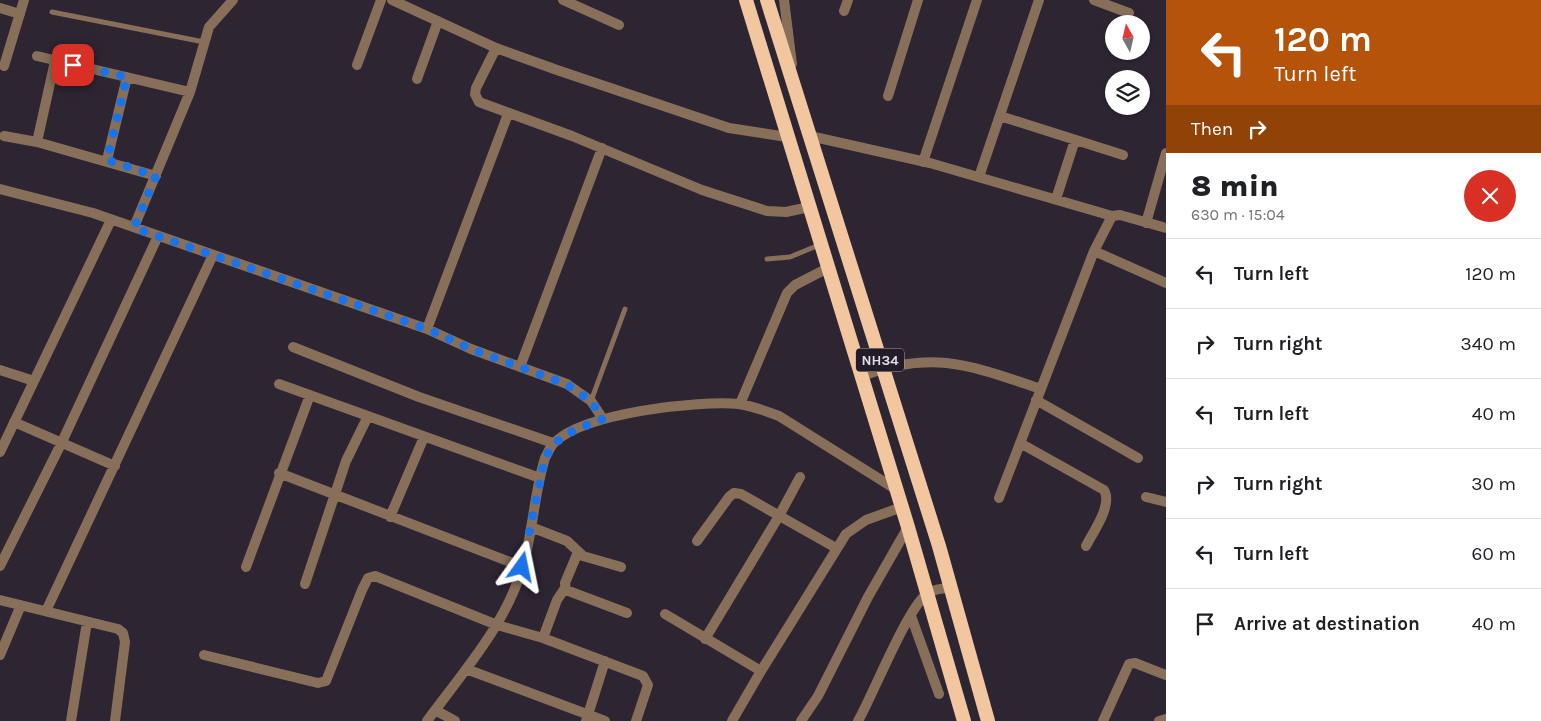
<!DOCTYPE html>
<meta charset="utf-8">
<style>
:root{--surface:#fff;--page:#f6f6f6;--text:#202124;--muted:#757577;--line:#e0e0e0}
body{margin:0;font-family:Karla,sans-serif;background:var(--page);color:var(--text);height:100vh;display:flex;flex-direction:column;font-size:19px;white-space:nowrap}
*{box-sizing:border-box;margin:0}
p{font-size:16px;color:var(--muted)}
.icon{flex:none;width:28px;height:28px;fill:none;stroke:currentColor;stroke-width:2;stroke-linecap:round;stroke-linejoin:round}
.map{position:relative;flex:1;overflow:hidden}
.sheet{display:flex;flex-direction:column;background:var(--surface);width:375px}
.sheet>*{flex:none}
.guide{background:#b45309;color:#fff;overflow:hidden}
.needle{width:32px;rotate:352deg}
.controls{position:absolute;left:1105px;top:15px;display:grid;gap:10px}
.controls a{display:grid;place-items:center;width:45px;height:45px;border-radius:50%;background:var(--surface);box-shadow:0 1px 4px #0004;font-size:25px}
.pin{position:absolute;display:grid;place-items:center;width:42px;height:42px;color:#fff;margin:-21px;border-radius:10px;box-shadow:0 2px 8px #0006}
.me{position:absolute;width:55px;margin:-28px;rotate:12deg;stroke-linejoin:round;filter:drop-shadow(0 0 4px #0008)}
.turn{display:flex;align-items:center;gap:18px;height:105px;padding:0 25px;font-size:22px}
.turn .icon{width:65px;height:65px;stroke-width:2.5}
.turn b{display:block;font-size:35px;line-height:42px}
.then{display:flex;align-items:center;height:48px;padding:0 25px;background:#0003;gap:10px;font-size:19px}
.round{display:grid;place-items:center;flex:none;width:52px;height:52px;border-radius:26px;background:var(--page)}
.overview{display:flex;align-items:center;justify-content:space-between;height:85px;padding:0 25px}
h1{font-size:30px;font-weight:800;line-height:38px}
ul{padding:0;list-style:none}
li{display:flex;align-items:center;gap:15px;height:70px;padding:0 25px;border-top:1px solid var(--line)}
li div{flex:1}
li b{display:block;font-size:19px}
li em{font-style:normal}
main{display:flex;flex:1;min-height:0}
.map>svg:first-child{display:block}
</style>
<main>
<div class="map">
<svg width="1166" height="721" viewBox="0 0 1166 721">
<rect width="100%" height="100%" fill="#2d2532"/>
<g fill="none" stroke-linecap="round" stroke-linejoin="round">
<path stroke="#886f59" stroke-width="5" d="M52,12L204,42
M767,259L790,257L819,245
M591,401L625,309"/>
<path stroke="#886f59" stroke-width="10" d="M392,0L496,48L557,70L729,128L787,137
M563,0L619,25
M784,0L792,64
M1094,0L1129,13
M0,8L20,14
M844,11L848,0
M496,48L476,88L475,94L479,102L572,136L702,190L767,211L786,212L809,207
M37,56L190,92
M357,65L381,0
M4,66L24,0
M417,79L438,21
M888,96L918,0
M1000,116L1123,155
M4,136L37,142L156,176
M810,136L930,163L1112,216
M37,142L55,61
M107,160L127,77
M923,162L977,0
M979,177L1039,0
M0,189L93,213L427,329L471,349L567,384L591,401L603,419
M1056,199L1075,140
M1146,223L1166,153
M134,227L190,92L209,27L233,0
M1094,251L1112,216L1120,215L1166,228
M427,329L508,114
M293,347L419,397L553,443
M520,367L602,148
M0,370L34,381
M862,376C933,349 972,366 1041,389
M279,384L540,478
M1036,400L1138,458
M740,404L787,293L795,285L828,268
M14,422L115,466
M1020,443L1104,490C1113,505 1093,532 1086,546
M0,452L111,220
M279,473L523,567
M1146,497L1166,502
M999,498L1094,251L1166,283
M390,517L424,437
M531,527L567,541L583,556L621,567
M697,541L729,497L734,493L741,494L836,548
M578,552L565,583L566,590L627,613
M0,566L61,444L158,236
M246,567L310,395
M305,584L346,461L368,416
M0,600L118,629L123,633L125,642L115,721
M46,611L213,255
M665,614L761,671
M911,616L939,694
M543,638L557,600L565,588
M705,639L779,516L800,477
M0,655L21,605
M204,655L318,683L326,681L362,590L368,578L375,576L497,625L543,638L643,676L648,685L636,721
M466,669L605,721
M435,710L455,721
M71,721L87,622
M427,721C463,672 505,626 523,566C533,531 534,494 545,458C548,453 550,446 555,442C585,413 698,400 739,404C753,406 766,411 779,416L897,490
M586,721L605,661
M732,721L761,671L846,534L866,520L902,507
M801,721L818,696L868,597L908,527
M858,721C873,695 908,606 928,593C934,589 944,589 950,587
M1103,721L1129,664L1135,663L1166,675
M1159,721L1166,719"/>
<path stroke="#f2c69e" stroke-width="14" d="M746,0L908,527L964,721
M767,0L939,546L988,721"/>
</g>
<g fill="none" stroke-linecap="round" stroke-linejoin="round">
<path stroke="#1a73e8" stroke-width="9" stroke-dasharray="0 16.2" d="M73,65L127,77L107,160L156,176L134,228L427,329L471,349L566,384L591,401L603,419C578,429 558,433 545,458L522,567"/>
</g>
<g text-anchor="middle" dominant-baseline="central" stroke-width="5" stroke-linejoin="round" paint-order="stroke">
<rect fill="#231c28" stroke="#a8a2ac" stroke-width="1" x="856" y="348.5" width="48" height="23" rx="4"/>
<g font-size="14" font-weight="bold" fill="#e1dce5">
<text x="880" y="360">NH34</text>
</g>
</g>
</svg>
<div class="controls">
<a><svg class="needle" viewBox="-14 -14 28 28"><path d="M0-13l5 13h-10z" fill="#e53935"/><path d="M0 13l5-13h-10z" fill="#757577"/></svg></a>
<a><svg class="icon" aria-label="layers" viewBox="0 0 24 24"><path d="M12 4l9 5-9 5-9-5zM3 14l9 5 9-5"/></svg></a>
</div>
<div class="pin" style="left:73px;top:65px;background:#d93025"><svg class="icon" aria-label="arrive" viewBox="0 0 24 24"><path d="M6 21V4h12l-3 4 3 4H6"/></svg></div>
<svg class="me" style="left:522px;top:567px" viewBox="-20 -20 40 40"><path d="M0-17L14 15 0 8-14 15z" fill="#1a73e8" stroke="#fff" stroke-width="4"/></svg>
</div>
<section class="sheet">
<div class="guide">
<div class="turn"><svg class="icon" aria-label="left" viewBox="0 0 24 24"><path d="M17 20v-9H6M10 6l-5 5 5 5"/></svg><div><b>120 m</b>Turn left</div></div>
<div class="then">Then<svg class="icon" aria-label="right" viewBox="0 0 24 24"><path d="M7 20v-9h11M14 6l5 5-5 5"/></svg></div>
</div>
<div class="overview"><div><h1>8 min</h1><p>630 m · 15:04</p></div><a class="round" style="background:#d93025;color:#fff"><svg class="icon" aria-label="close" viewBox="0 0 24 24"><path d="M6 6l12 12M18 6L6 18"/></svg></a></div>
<ul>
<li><svg class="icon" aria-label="left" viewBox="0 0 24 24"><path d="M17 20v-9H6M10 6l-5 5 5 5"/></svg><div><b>Turn left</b></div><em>120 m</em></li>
<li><svg class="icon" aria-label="right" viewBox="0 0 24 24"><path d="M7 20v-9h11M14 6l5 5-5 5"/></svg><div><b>Turn right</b></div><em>340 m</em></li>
<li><svg class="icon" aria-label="left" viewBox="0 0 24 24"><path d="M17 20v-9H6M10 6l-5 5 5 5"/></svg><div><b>Turn left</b></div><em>40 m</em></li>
<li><svg class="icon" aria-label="right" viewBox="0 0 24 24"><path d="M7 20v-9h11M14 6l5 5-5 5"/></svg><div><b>Turn right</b></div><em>30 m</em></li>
<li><svg class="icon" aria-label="left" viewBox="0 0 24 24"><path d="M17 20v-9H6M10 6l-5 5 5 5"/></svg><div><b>Turn left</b></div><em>60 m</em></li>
<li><svg class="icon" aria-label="arrive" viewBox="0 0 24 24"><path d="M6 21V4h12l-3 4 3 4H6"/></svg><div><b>Arrive at destination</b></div><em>40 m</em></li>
</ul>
</section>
</main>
